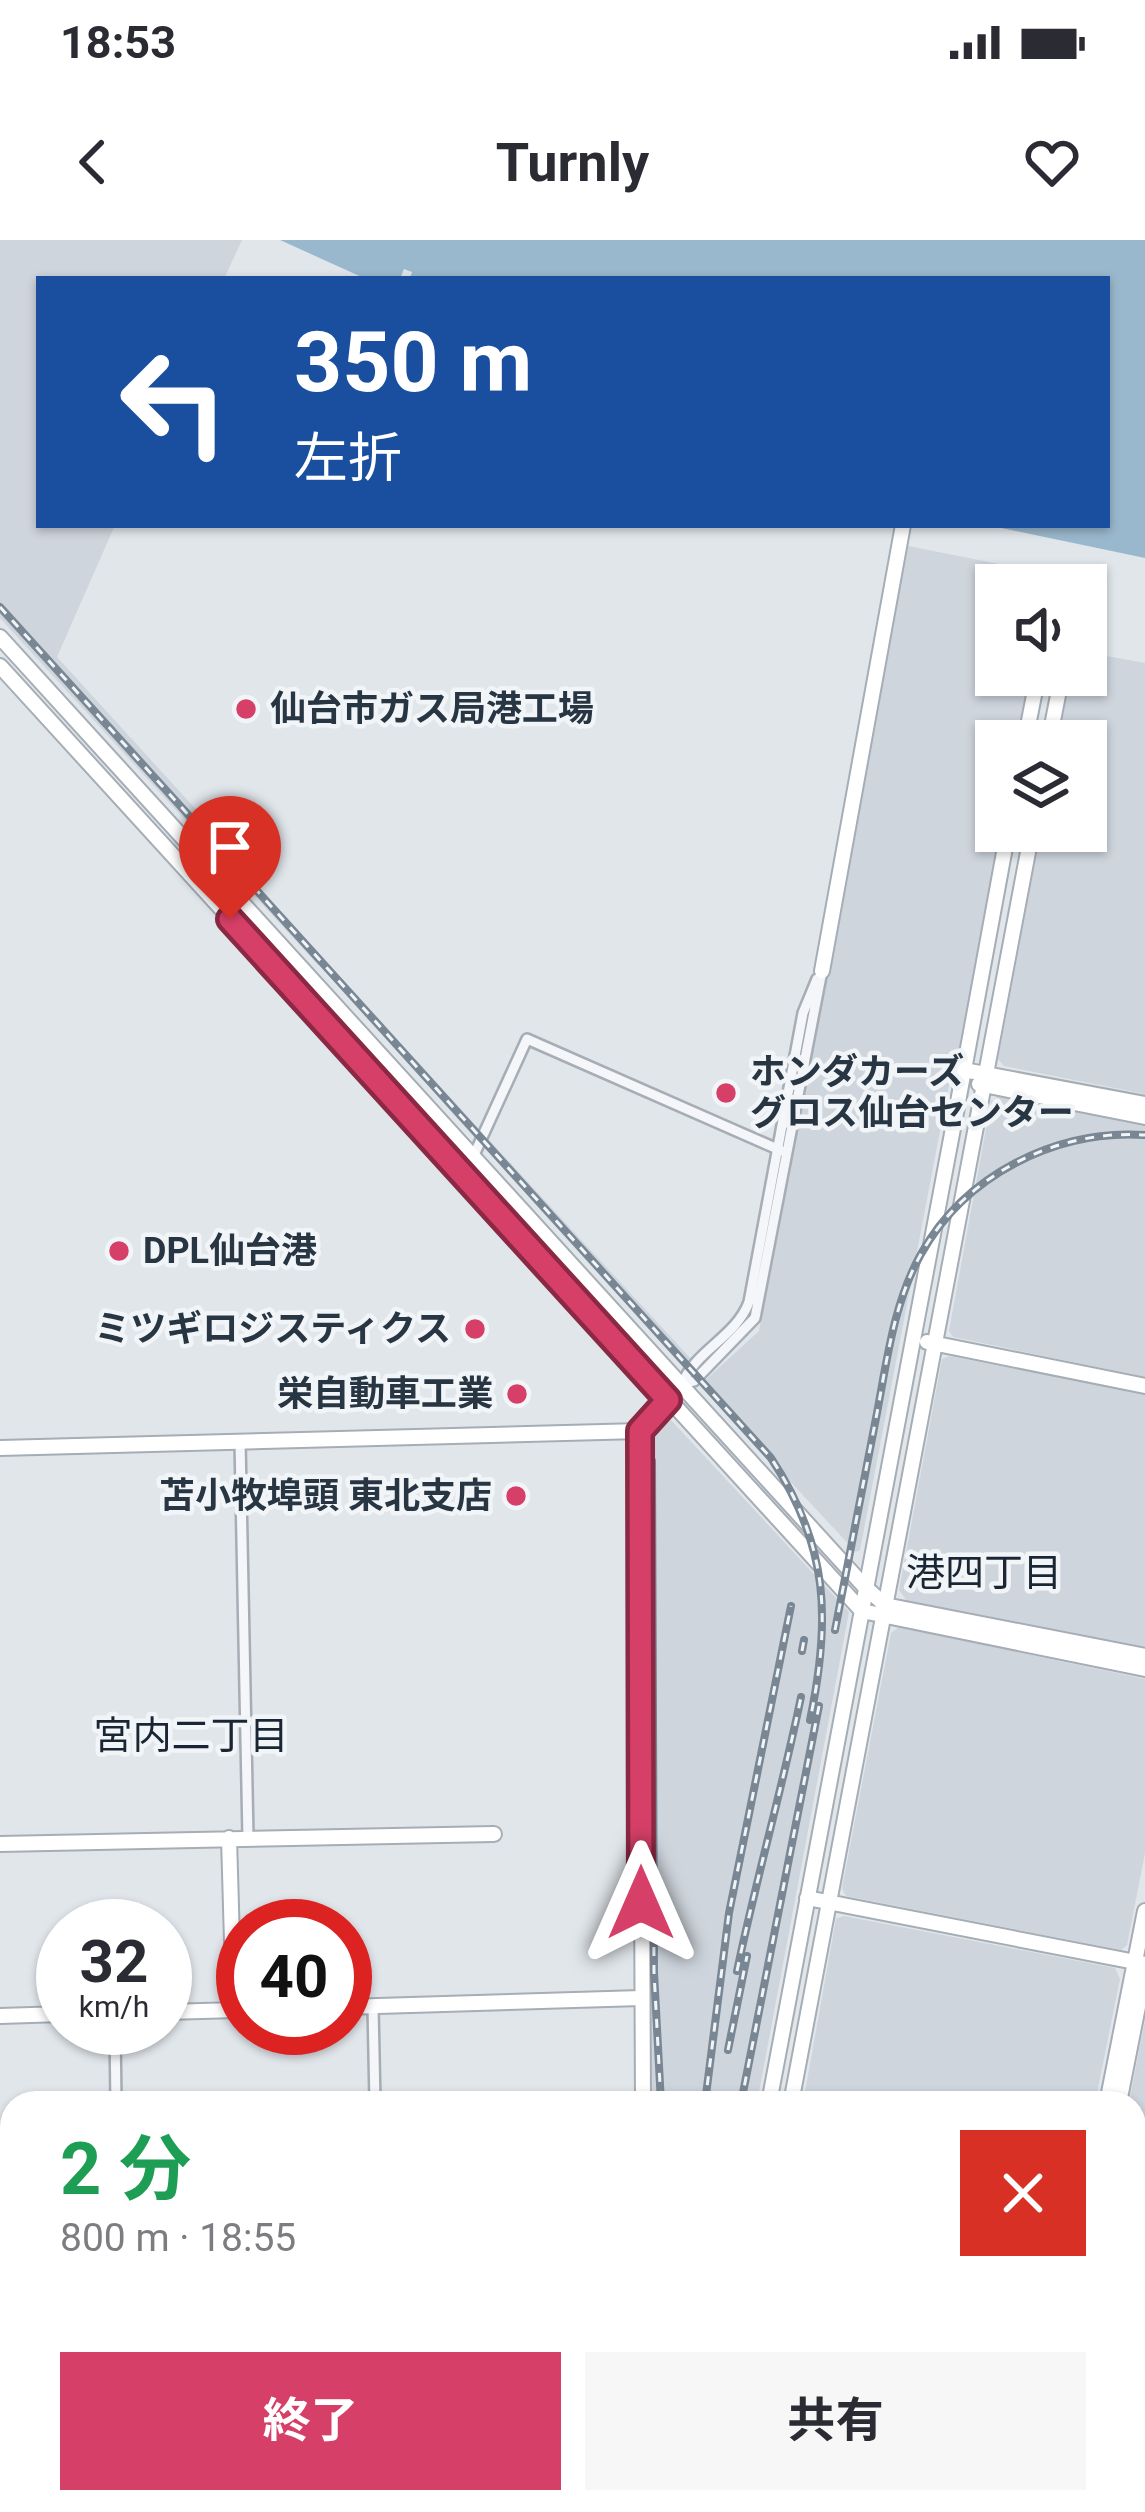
<!DOCTYPE html>
<html lang="ja">
<meta charset="utf-8">
<style>
:root{--surface:#fff;--page:#f7f7f7;--text:#2b2b33;--muted:#7c7c81;--accent:#d63f68}
body{margin:0;font-family:Roboto,"Noto Sans JP",sans-serif;background:var(--page);color:var(--text);height:100vh;display:flex;flex-direction:column;font-size:45px;white-space:nowrap}
*{box-sizing:border-box;margin:0}
p{font-size:39px;color:var(--muted)}
.icon{flex:none;width:66px;height:66px;fill:none;stroke:currentColor;stroke-width:2;stroke-linecap:round;stroke-linejoin:round}
.map{position:relative;flex:1;overflow:hidden}
.details{position:absolute;left:0px;top:1851px;width:1146px;height:423px;display:flex;flex-direction:column;background:var(--surface);border-radius:36px 36px 0 0;box-shadow:0 3px 9px #0004}
.details>*{flex:none}
.banner{position:absolute;left:36px;top:36px;width:1074px;height:252px;border-radius:0px;box-shadow:0 3px 9px #0004;background:#1a4fa0;color:#fff;overflow:hidden}
.buttons{position:absolute;left:975px;top:324px;display:grid;gap:24px}
.buttons a{display:grid;place-items:center;width:132px;height:132px;border-radius:0px;background:var(--surface);box-shadow:0 3px 9px #0004;font-size:60px}
.speed{position:absolute;left:36px;top:1659px;display:flex;gap:24px;font-size:60px;font-weight:700;text-align:center}
.speed>*{display:grid;place-content:center;width:156px;height:156px;border-radius:50%;background:var(--surface);box-shadow:0 3px 9px #0004;line-height:1}
.speed small{font-size:30px;font-weight:400}
.speed .limit{border:18px solid #d22;background:#fff;color:#111}
.pin{position:absolute;display:grid;place-items:center;width:102px;height:102px;color:#fff;margin:-123px -51px;border-radius:50% 50% 50% 0;rotate:-45deg;box-shadow:0 0 12px #0007}
.pin .icon{rotate:45deg}
.me{position:absolute;width:132px;margin:-66px;rotate:0deg;stroke-linejoin:round;filter:drop-shadow(0 0 9px #0008)}
.turn{display:flex;align-items:center;gap:42px;height:252px;padding:0 60px;font-size:54px}
.turn .icon{width:156px;height:156px;stroke-width:2.5}
.turn b{display:block;font-size:84px;line-height:102px}
.round{display:grid;place-items:center;flex:none;width:126px;height:126px;border-radius:0px;background:var(--page)}
.headline{display:flex;align-items:center;justify-content:space-between;height:204px;padding:0 60px}
h1{font-size:72px;font-weight:700;line-height:90px;color:#1e9e55}
.action{display:flex;gap:24px;margin-top:auto;padding:24px 60px}
.action a{flex:1;height:138px;border-radius:0px;background:var(--accent);color:#fff;font-size:48px;font-weight:700;line-height:138px;text-align:center}
.action a+a{background:var(--page);color:var(--text)}
.status{display:flex;justify-content:space-between;align-items:center;height:84px;padding:0 60px;background:var(--surface);direction:ltr}
.status svg{height:33px;fill:currentColor}
header{display:flex;justify-content:space-between;align-items:center;height:156px;padding:0 60px;background:var(--surface);font-size:54px;font-weight:700}
.map>svg:first-child{display:block}
</style>
<div class="status"><b>18:53</b><svg viewBox="0 0 49 12"><path d="M0 12V9h3v3zM5 12V6h3v6zM10 12V3h3v9zM15 12V0h3v12zM26 1h20v11H26zM47 4h2v5h-2z"/></svg></div>
<header><svg class="icon" aria-label="back" viewBox="0 0 24 24"><path d="M15 5l-7 7 7 7"/></svg>Turnly<svg class="icon" aria-label="heart" viewBox="0 0 24 24"><path d="M12 20l-8-8c-3-5 5-10 8-4 3-6 11-1 8 4z"/></svg></header>
<div class="map">
<svg width="1145" height="2272" viewBox="0 0 1145 2272">
<rect width="100%" height="100%" fill="#e1e6eb"/>
<path fill="#cfd5dd" d="M0,0H242L224,39H39V285H115L57,417L254,633L251,638L324,719L318,725L0,378Z
M908,306L1100,344L1090,413L1145,423V854L1004,826L998,819L1041,591H1086V501H1058L1071,435H1086V345H996V435H1035L1022,501H996V591H1005L961,816H955L945,865L860,1310L856,1312L700,1145L759,1091Z
M340,737L479,889L475,898L335,742Z
M999,856L1145,885V1137L953,1097L949,1091L991,861Z
M490,901L692,1120L685,1128L486,908Z
M949,1116L1145,1154V1407L907,1361L899,1350L942,1119Z
M671,1180L849,1372L757,1863H648L645,1202Z
M899,1387L1145,1439V1613L1127,1705L1121,1710L846,1656L842,1648L891,1393Z
M844,1676L1115,1728L1120,1739L1095,1863H803L836,1679Z
M1145,1780V2011L1134,2009V1863H1129Z
M1134,2039L1145,2041V2272H1048L1050,2262H1134Z
M830,2262H1016L1014,2272H880Z"/>
<path fill="#9ab8cd" d="M280,0H1145V318L987,285H1107V39H410L412,32L404,29L400,39H366Z"/>
<g fill="none" stroke-linecap="round" stroke-linejoin="round">
<defs>
<path id="street" d="M474,915L527,799L782,911
M682,1144L694,1141L755,1078L822,731
M682,1144C696,1110 736,1097 749,1062L803,773L817,739
M240,1201L248,1598
M373,1766L375,1863
M115,1788L116,1863
M4,2015L9,2167
M0,2237L12,2231"/>
<path id="secondary" d="M0,397L865,1347L885,1365L1145,1416
M0,426L862,1371L1145,1429
M1025,501L1038,435
M1049,501L1062,435
M822,731L903,285
M964,830L1008,591
M979,844L1145,877
M927,1102L1145,1146
M640,1191L643,1863
M0,1208L640,1191L674,1153
M229,1598L234,1770
M0,1604L494,1594
M807,1658L1145,1724
M345,1767L641,1758
M165,1772L238,1770
M0,1776L63,1774
M769,1863L964,830L1145,864
M791,1863L1032,591
M1107,1863L1145,1671
M1119,1863L1145,1731
M1134,2018L1145,2021
M1134,2030L1145,2033
M713,2262L762,2272
M781,2262L831,2272
M585,2272L614,2262
M692,2272L694,2262
M1024,2272L1026,2262
M1037,2272L1039,2262"/>
</defs>
<use href="#street" stroke="#a6adb5" stroke-width="14"/>
<use href="#secondary" stroke="#a6adb5" stroke-width="18"/>
<use href="#street" stroke="#f4f6f9" stroke-width="9"/>
<use href="#secondary" stroke="#fff" stroke-width="14"/>
<defs>
<path id="rail" d="M0,367L771,1218C829,1306 831,1380 810,1480
M652,1221L654,1732L661,1863
M835,1390C849,1317 863,1245 877,1173C887,1120 894,1062 921,1014C965,935 1056,889 1145,895
M802,1411L804,1400
M737,1731C756,1639 782,1550 801,1457
M728,1810L747,1716
M705,1863L729,1673L791,1366
M741,1863L819,1466
M643,2272L647,2262
M675,2272L676,2262"/>
</defs>
<use href="#rail" stroke="#798795" stroke-width="8"/>
<use href="#rail" stroke="#f1f5f8" stroke-width="3" stroke-dasharray="9" stroke-linecap="butt"/>
</g>
<g fill="none" stroke-linecap="round" stroke-linejoin="round">
<defs>
<path id="route" d="M230,679L668,1160L640,1191L641,1663"/>
</defs>
<use href="#route" stroke="#8b2944" stroke-width="30"/>
<use href="#route" stroke="#d63f68" stroke-width="21"/>
</g>
<g fill="#d63f68" stroke="#f1f5f8" stroke-width="4.5">
<circle cx="246" cy="469" r="12"/>
<circle cx="726" cy="853" r="12"/>
<circle cx="119" cy="1011" r="12"/>
<circle cx="475" cy="1089" r="12"/>
<circle cx="517" cy="1154" r="12"/>
<circle cx="516" cy="1256" r="12"/>
</g>
<g text-anchor="middle" dominant-baseline="central" stroke-width="9" stroke-linejoin="round" paint-order="stroke">
<g font-size="36" font-weight="bold" fill="#283543" stroke="#f1f5f8" text-anchor="start">
<text x="270" y="469">仙台市ガス局港工場</text>
<text x="750" y="832">ホンダカーズ<tspan x="750" dy="41">グロス仙台センター</tspan></text>
<text x="143" y="1011">DPL仙台港</text>
<text x="451" y="1089" text-anchor="end">ミツギロジスティクス</text>
<text x="493" y="1154" text-anchor="end">栄自動車工業</text>
<text x="492" y="1256" text-anchor="end">苫小牧埠頭 東北支店</text>
</g>
<g font-size="39" fill="#1a2634" stroke="#f1f5f8">
<text x="984" y="1333">港四丁目</text>
<text x="191" y="1496">宮内二丁目</text>
</g>
</g>
</svg>
<div class="buttons">
<a><svg class="icon" aria-label="sound" viewBox="0 0 24 24"><path d="M4 9h4l5-4v14l-5-4H4zM17 9q2 3 0 6"/></svg></a>
<a><svg class="icon" aria-label="layers" viewBox="0 0 24 24"><path d="M12 4l9 5-9 5-9-5zM3 14l9 5 9-5"/></svg></a>
</div>
<div class="speed"><div>32<small>km/h</small></div><div class="limit">40</div></div>
<div class="pin" style="left:230px;top:679px;background:#d93025"><svg class="icon" aria-label="arrive" viewBox="0 0 24 24"><path d="M6 21V4h12l-3 4 3 4H6"/></svg></div>
<svg class="me" style="left:641px;top:1663px" viewBox="-20 -20 40 40"><path d="M0-17L14 15 0 8-14 15z" fill="#d63f68" stroke="#fff" stroke-width="4"/></svg>
<div class="banner">
<div class="turn"><svg class="icon" aria-label="left" viewBox="0 0 24 24"><path d="M17 20v-9H6M10 6l-5 5 5 5"/></svg><div><b>350 m</b>左折</div></div>
</div>
<section class="details">
<div class="headline"><div><h1>2 分</h1><p>800 m · 18:55</p></div><a class="round" style="background:#d93025;color:#fff"><svg class="icon" aria-label="close" viewBox="0 0 24 24"><path d="M6 6l12 12M18 6L6 18"/></svg></a></div>
<div class="action"><a>終了</a><a>共有</a></div>
</section>
</div>
